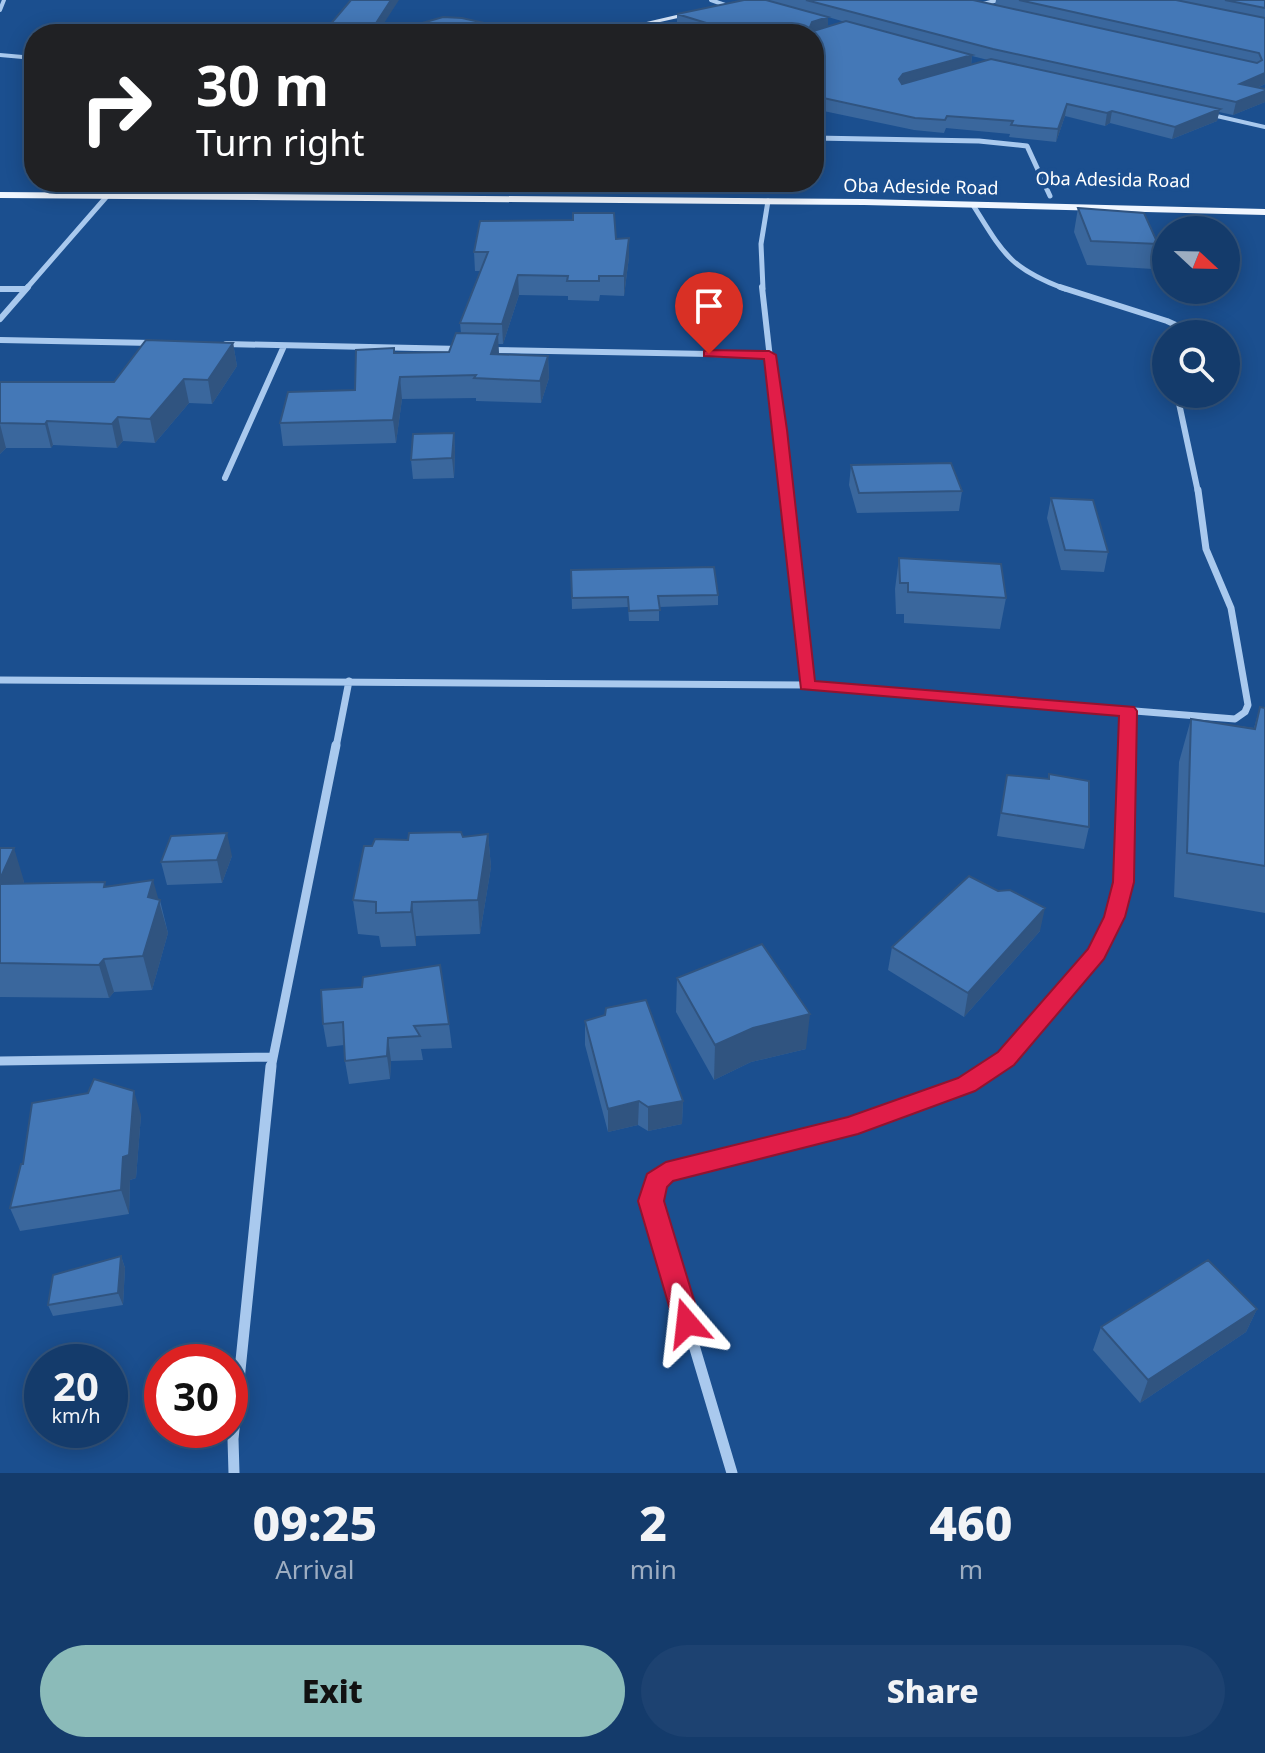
<!DOCTYPE html>
<style>
:root{--surface:#143b6b;--page:#1d4271;--text:#f1f3f6;--muted:#9dadc1;--line:#33557e;--accent:#8bbbb9}
body{margin:0;font-family:"Noto Sans",sans-serif;background:var(--page);color:var(--text);height:100vh;display:flex;flex-direction:column;font-size:30px;white-space:nowrap}
*{box-sizing:border-box;margin:0}
p{font-size:26px;color:var(--muted)}
.icon{flex:none;width:44px;height:44px;fill:none;stroke:currentColor;stroke-width:2;stroke-linecap:round;stroke-linejoin:round}
.map{position:relative;height:1473px;overflow:hidden}
.sheet{display:flex;flex-direction:column;background:var(--surface);flex:1}
.sheet>*{flex:none}
.hud{position:absolute;left:24px;top:24px;width:800px;height:168px;border-radius:32px;box-shadow:0 4px 20px #0003,0 0 0 2px var(--line);background:#202124;color:#fff;overflow:hidden}
.needle{width:52px;rotate:112deg}
.fabs{position:absolute;left:1152px;top:216px;display:grid;gap:16px}
.fabs a{display:grid;place-items:center;width:88px;height:88px;border-radius:50%;background:var(--surface);box-shadow:0 4px 20px #0003,0 0 0 2px var(--line);font-size:40px}
.speed{position:absolute;left:24px;top:1344px;display:flex;gap:16px;font-size:40px;font-weight:700;text-align:center}
.speed>*{display:grid;place-content:center;width:104px;height:104px;border-radius:50%;background:var(--surface);box-shadow:0 4px 20px #0003,0 0 0 2px var(--line);line-height:1}
.speed small{font-size:20px;font-weight:400}
.speed .limit{border:12px solid #d22;background:#fff;color:#111}
.pin{position:absolute;display:grid;place-items:center;width:68px;height:68px;color:#fff;margin:-82px -34px;border-radius:50% 50% 50% 0;rotate:-45deg;box-shadow:0 0 8px #0007}
.pin .icon{rotate:45deg}
.me{position:absolute;width:88px;margin:-44px;rotate:343deg;stroke-linejoin:round;filter:drop-shadow(0 0 6px #0008)}
.turn{display:flex;align-items:center;gap:28px;height:168px;padding:0 40px;font-size:36px}
.turn .icon{width:104px;height:104px;stroke-width:2.5}
.turn b{display:block;font-size:56px;line-height:68px}
.eta{display:flex;justify-content:space-evenly;align-items:center;height:136px;text-align:center}
.eta b{font-size:48px;font-weight:800;line-height:56px}
.action{display:flex;gap:16px;margin-top:auto;padding:16px 40px}
.action a{flex:1;height:92px;border-radius:48px;background:var(--accent);color:#111;font-size:32px;font-weight:800;line-height:92px;text-align:center}
.action a+a{background:var(--page);color:var(--text)}
.map>svg:first-child{display:block}
</style>
<div class="map">
<svg width="1265" height="1473" viewBox="0 0 1265 1473">
<rect width="100%" height="100%" fill="#1b4f8f"/>
<g fill="none" stroke-linecap="round" stroke-linejoin="round">
<path stroke="#a9c9ee" stroke-width="4" d="M711,0L728,6
M979,5L998,0
M0,10L4,0
M0,55L34,58
M1208,114L1265,127"/>
<path stroke="#a9c9ee" stroke-width="5" d="M814,138L979,141L1027,146L1050,196
M166,185L167,182
M973,205C1003,253 1009,268 1065,289
M0,289H26
M26,289L108,195
M763,289L761,244L768,201"/>
<path stroke="#a9c9ee" stroke-width="6" d="M762,287L785,492
M1060,287L1167,321L1178,326L1184,334
M0,289H26
M0,319L28,287
M0,340L153,343
M226,344L461,349
M490,350L769,355
M1177,394L1198,492
M225,478L284,346"/>
<path stroke="#a9c9ee" stroke-width="7" d="M785,490L807,685
M0,680L807,685L1235,719L1245,712L1248,705L1231,608L1206,549L1198,490
M336,747L349,681
M1127,747L1128,711"/>
<path stroke="#a9c9ee" stroke-width="9" d="M0,1061L272,1057
M271,1068L336,745
M990,1068L1006,1058C1041,1017 1097,968 1115,917C1132,871 1126,795 1127,745"/>
<path stroke="#a9c9ee" stroke-width="11" d="M234,1473L233,1439L271,1066
M732,1473L651,1201L656,1182L666,1172C768,1147 905,1124 993,1066"/>
<path fill="#d6e6fa" fill-rule="evenodd" d="M698,10L700,13L607,34H595Z
M318,182H326L320,188L316,185Z"/>
<path fill="#f0f6ff" fill-rule="evenodd" d="M0,192L864,199L1265,209V215L864,205L0,198Z"/>
</g>
<path fill="#3a679d" fill-rule="evenodd" d="M744,0H978L976,1L995,5L996,0H1265V84L1257,88L1265,102L1233,115L1219,112L1217,121L1172,139L1110,123L1105,126L1065,116L1056,142L1009,137L1010,134L946,128L944,133L914,130L814,109V34H684L695,31L677,25V14ZM828,17L845,22L828,26ZM972,56L988,60L971,65Z
M1078,208L1158,244L1153,269L1087,265L1074,232Z
M616,239L629,257L624,296L600,295L599,301L568,300V296L519,295L503,344H498L499,354L548,356L549,378L541,403L476,401V398L402,399L396,443L283,446L280,423L355,390L394,353L449,352L461,333L460,323L480,271H475L474,252Z
M233,343L237,366L212,404L189,403L155,443L123,441L117,448L53,445L51,448H6L0,454V382H114Z
M454,433L455,452L454,478L413,479L411,460Z
M851,465L962,491L959,511L857,513L849,485Z
M1051,498L1108,552L1104,572L1061,570L1047,518Z
M899,558L1006,598L1000,629L904,623V614H896L895,589Z
M571,570L718,595V605L659,607V621H629L628,607L572,609Z
M1260,707L1265,708V913L1174,897L1179,762L1191,719L1254,728Z
M1049,774L1089,827L1084,849L997,836L1007,775L1048,779Z
M488,834L491,867L480,934L416,936V946L381,947L379,936L358,934L353,900L372,846L408,840L463,837Z
M0,848L24,881L23,884L106,887L160,900L168,933L152,990L114,992L109,998L0,997Z
M232,856L222,883L167,885L161,862Z
M998,891L1040,931L964,1017L888,970L892,947Z
M677,978L806,1049L751,1062L714,1080L676,1012Z
M321,990L449,1024L452,1048L421,1049L423,1060L391,1061L390,1079L349,1084L345,1061L344,1045L327,1047L323,1024Z
M585,1021L683,1101L682,1124L648,1131L638,1125L608,1132L585,1045Z
M141,1115L136,1178L130,1180L129,1214L20,1231L10,1208Z
M121,1256L125,1268L123,1305L53,1316L48,1305Z
M1257,1309L1246,1332L1140,1403L1093,1350L1101,1327Z"/>
<path fill="#305480" d="M391,0H399L377,34H369Z
M828,17V27L811,33L810,27L812,22Z
M972,55L971,66L898,91L899,79L903,74Z
M1265,73V84L1237,97L1240,84Z
M1265,91V102L1233,115L1236,102Z
M1067,104L1065,116L1056,142L1058,129Z
M1220,109L1217,121L1172,139L1175,127Z
M1112,111L1110,123L1105,126L1107,113Z
M629,238V257L624,296V276Z
M518,275L519,295L503,344L502,324Z
M498,334L499,356L491,354Z
M233,343L237,366L212,404L208,380Z
M548,356L549,378L541,403L540,381Z
M400,377L402,399L396,443L393,420Z
M184,379L189,403L155,443L150,419Z
M118,417L123,441L117,448L112,424Z
M47,421L53,445L51,448L45,424Z
M0,424L6,448L0,454Z
M454,433L455,452L454,478L452,458Z
M227,833L232,856L222,883L217,860Z
M488,834L491,867L480,934L478,900Z
M14,848L24,881L9,917L0,891V879Z
M153,880L168,933L152,990L143,956L148,897Z
M412,902L416,936V946L411,912Z
M1045,908L1040,931L964,1017L968,993Z
M104,959L114,992L109,998L99,965Z
M810,1014L806,1049L751,1062L714,1080L715,1045L753,1028Z
M388,1038L391,1061L390,1079L387,1056Z
M134,1091L141,1115L136,1178L130,1180L129,1214L121,1190L123,1157Z
M639,1101L638,1125L608,1132V1109Z
M683,1101L682,1124L648,1131V1107Z
M121,1256L125,1268L123,1305L118,1293Z
M1257,1309L1246,1332L1140,1403L1148,1380Z"/>
<path fill="#4478b7" stroke="#305480" stroke-width="2" d="M351,0H391L369,34H300L323,33Z
M744,0H766L828,17L812,22L810,27L813,31L846,21L972,55L903,74L899,79L902,84L991,59L1220,109L1175,127L1112,111L1107,113L1067,104L1058,129L1011,125L1013,121L947,116L945,120L915,118L814,96V34H744V31L743,34H684L713,25L677,14Z
M806,0H973L1257,63L1262,60L1259,53L1019,0H1176L1265,18V73L1240,84L1265,89V91L1236,102L993,49Z
M1225,0H1265V8Z
M443,17L462,18L533,34H384Z
M1078,208L1144,213L1158,244L1091,241Z
M573,213H614L616,239L629,238L624,276H599V281H567L568,276L518,275L502,324L460,323L488,252H474L480,221L573,220Z
M456,333L498,334L491,354L548,356L540,381L474,378L476,375L400,377L393,420L280,423L288,392L355,390L356,350L394,348V353L449,352Z
M146,340L233,343L208,380L184,379L150,419L118,417L112,424L47,421L45,424L0,423V382H114Z
M454,433L452,458L411,460L413,434Z
M951,463L962,491L859,493L851,465Z
M1051,498L1093,500L1108,552L1065,550Z
M899,558L1001,564L1006,598L908,592V583H900Z
M714,567L718,595L658,596L660,610L629,611L628,597L572,598L571,570Z
M1260,707L1265,708V866L1187,853L1191,719L1255,729Z
M1049,774L1089,781V827L1001,813L1007,775L1049,779Z
M461,832L463,837L488,834L478,900L412,902L411,912L376,913V902L353,900L364,846H372L375,839L408,840L409,833Z
M227,833L217,860L161,862L171,836Z
M0,848H14L0,879Z
M969,876L998,891L1010,890L1045,908L968,993L892,947Z
M153,880L148,897L160,900L143,956L104,959L99,965L0,963V884L105,882L104,887Z
M762,944L810,1014L753,1028L715,1045L677,978Z
M440,965L449,1024L414,1026L420,1036L388,1038L387,1056L345,1061L343,1022L323,1024L321,990L362,987L363,977Z
M646,1000L683,1101L648,1107L639,1101L608,1109L585,1021L605,1015L606,1008Z
M94,1079L134,1091L129,1155L123,1157L121,1190L10,1208L21,1164H23L32,1103L88,1093Z
M121,1256L118,1293L48,1305L53,1275Z
M1208,1260L1257,1309L1148,1380L1101,1327Z"/>
<path fill="#e11d48" stroke="#92132f" stroke-width="2" d="M709,350L769,351L776,355L787,430L815,681L1134,707L1137,711L1134,882L1125,917L1104,959L1014,1065L975,1091L858,1134L673,1181L667,1187L664,1201L701,1323L697,1332L687,1336L678,1332L674,1323L638,1201L647,1174L666,1162L848,1117L958,1078L998,1052L1088,949L1104,917L1113,882L1119,716L801,689L764,359L704,356V351Z"/>
<g text-anchor="middle" dominant-baseline="central" stroke-width="8" stroke-linejoin="round" paint-order="stroke">
<g font-size="18" fill="#fff" stroke="#1b4f8f">
<text transform="translate(1113 179) rotate(1)">Oba Adesida Road</text>
<text transform="translate(921 186) rotate(1)">Oba Adeside Road</text>
</g>
</g>
</svg>
<div class="fabs">
<a><svg class="needle" viewBox="-14 -14 28 28"><path d="M0-13l5 13h-10z" fill="#e53935"/><path d="M0 13l5-13h-10z" fill="#9dadc1"/></svg></a>
<a><svg class="icon" aria-label="search" viewBox="0 0 24 24"><circle cx="10" cy="10" r="6"/><path d="M15 15l6 6"/></svg></a>
</div>
<div class="speed"><div>20<small>km/h</small></div><div class="limit">30</div></div>
<div class="pin" style="left:709px;top:354px;background:#d93025"><svg class="icon" aria-label="arrive" viewBox="0 0 24 24"><path d="M6 21V4h12l-3 4 3 4H6"/></svg></div>
<svg class="me" style="left:687px;top:1323px" viewBox="-20 -20 40 40"><path d="M0-17L14 15 0 8-14 15z" fill="#e11d48" stroke="#fff" stroke-width="4"/></svg>
<div class="hud">
<div class="turn"><svg class="icon" aria-label="right" viewBox="0 0 24 24"><path d="M7 20v-9h11M14 6l5 5-5 5"/></svg><div><b>30 m</b>Turn right</div></div>
</div>
</div>
<section class="sheet">
<div class="eta">
<div><b>09:25</b><p>Arrival</p></div>
<div><b>2</b><p>min</p></div>
<div><b>460</b><p>m</p></div>
</div>
<div class="action"><a>Exit</a><a>Share</a></div>
</section>
